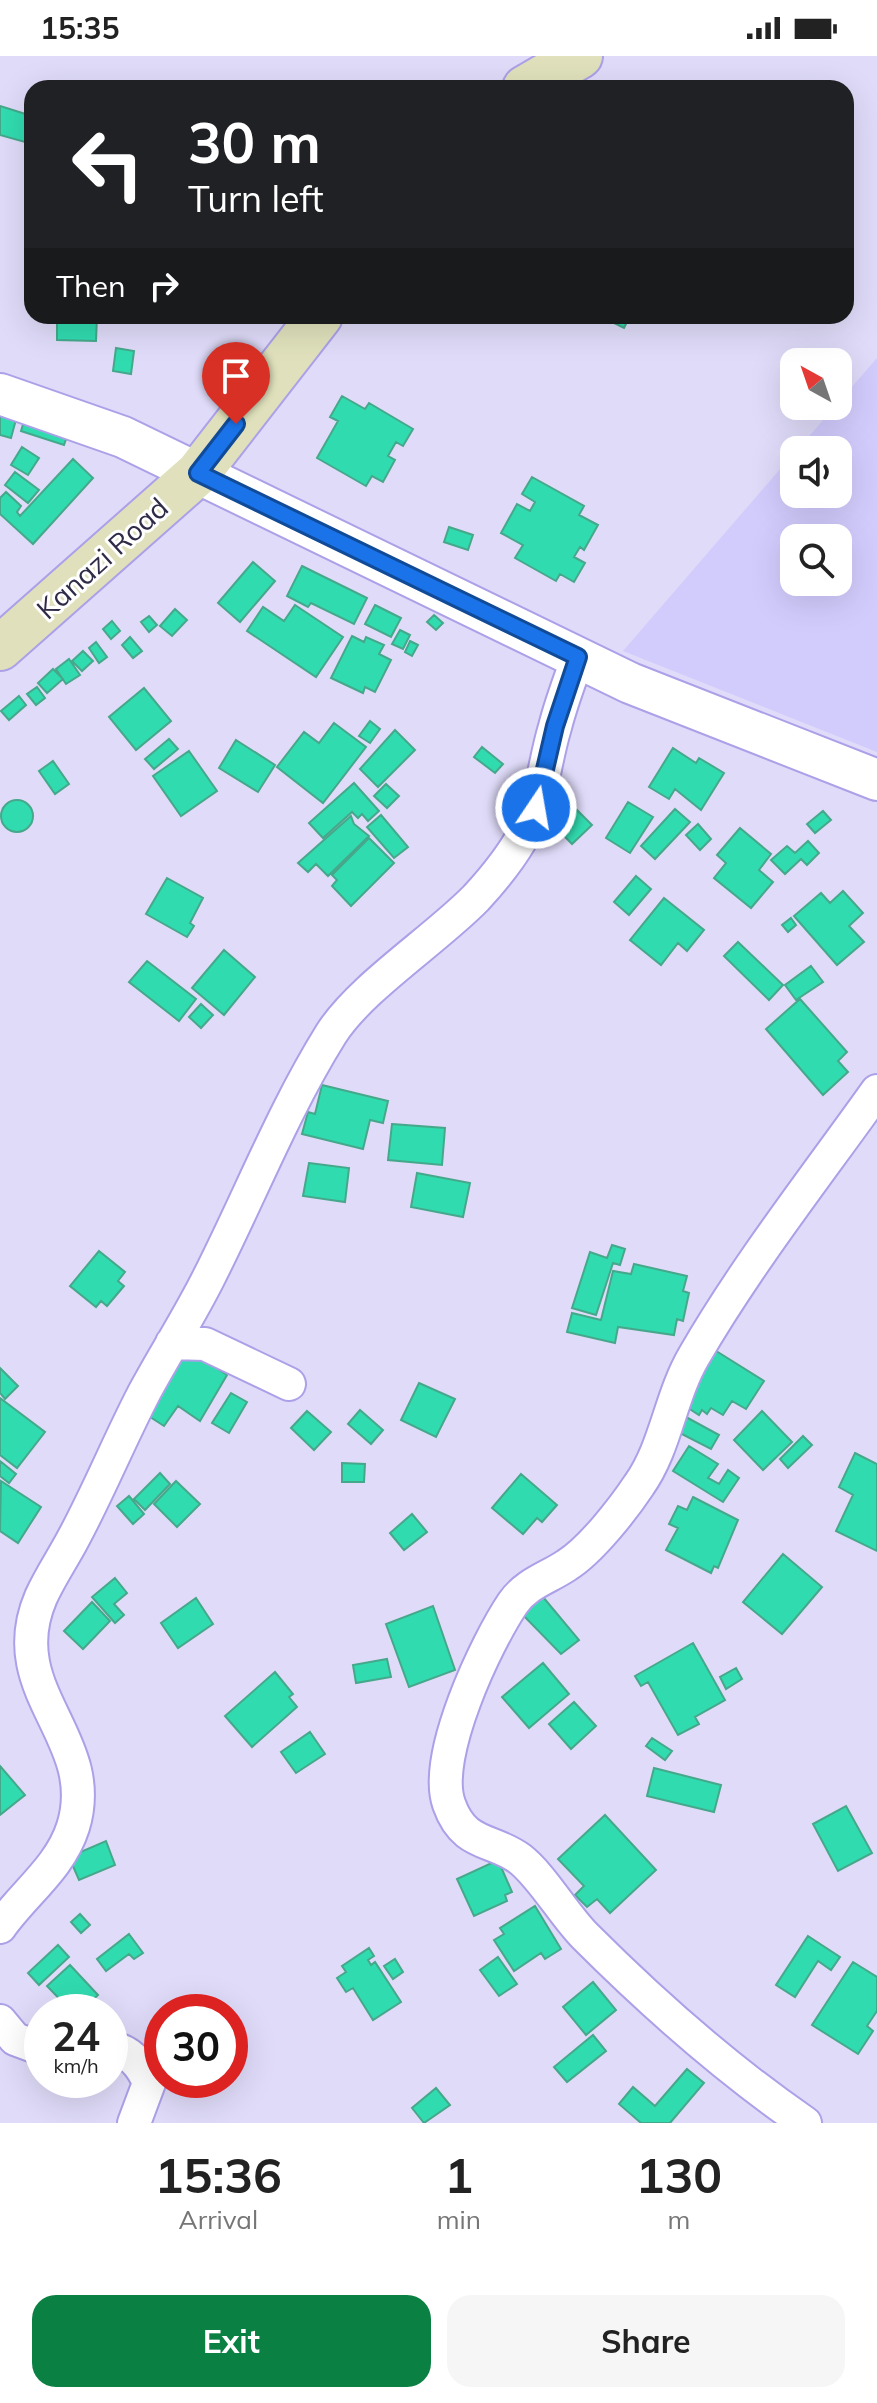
<!DOCTYPE html>
<style>
:root{--surface:#fff;--page:#f6f6f6;--text:#222;--muted:#767676;--accent:#0b8043}
body{margin:0;font-family:Mulish,sans-serif;background:var(--page);color:var(--text);height:100vh;display:flex;flex-direction:column;font-size:30px;white-space:nowrap}
*{box-sizing:border-box;margin:0}
p{font-size:26px;color:var(--muted)}
.icon{flex:none;width:44px;height:44px;fill:none;stroke:currentColor;stroke-width:2;stroke-linecap:round;stroke-linejoin:round}
.map{position:relative;height:2067px;overflow:hidden}
.drawer{display:flex;flex-direction:column;background:var(--surface);flex:1}
.drawer>*{flex:none}
.top-card{position:absolute;left:24px;top:24px;width:830px;height:244px;border-radius:24px;box-shadow:0 8px 32px #0002;background:#202124;color:#fff;overflow:hidden}
.needle{width:52px;rotate:320deg}
.controls{position:absolute;left:780px;top:292px;display:grid;gap:16px}
.controls a{display:grid;place-items:center;width:72px;height:72px;border-radius:16px;background:var(--surface);box-shadow:0 8px 32px #0002;font-size:40px}
.speed{position:absolute;left:24px;top:1938px;display:flex;gap:16px;font-size:40px;font-weight:700;text-align:center}
.speed>*{display:grid;place-content:center;width:104px;height:104px;border-radius:50%;background:var(--surface);box-shadow:0 8px 32px #0002;line-height:1}
.speed small{font-size:20px;font-weight:400}
.speed .limit{border:12px solid #d22;background:#fff;color:#111}
.pin{position:absolute;display:grid;place-items:center;width:68px;height:68px;color:#fff;margin:-82px -34px;border-radius:50% 50% 50% 0;rotate:-45deg;box-shadow:0 0 8px #0007}
.pin .icon{rotate:45deg}
.me{position:absolute;width:88px;margin:-44px;rotate:12deg;stroke-linejoin:round;filter:drop-shadow(0 0 6px #0008)}
.turn{display:flex;align-items:center;gap:28px;height:168px;padding:0 32px;font-size:36px}
.turn .icon{width:104px;height:104px;stroke-width:2.5}
.turn b{display:block;font-size:56px;line-height:68px}
.then{display:flex;align-items:center;height:76px;padding:0 32px;background:#0003;gap:16px;font-size:30px}
.eta{display:flex;justify-content:space-evenly;align-items:center;height:136px;text-align:center}
.eta b{font-size:48px;font-weight:700;line-height:56px}
.primary-button{display:flex;gap:16px;margin-top:auto;padding:16px 32px}
.primary-button a{flex:1;height:92px;border-radius:24px;background:var(--accent);color:#fff;font-size:32px;font-weight:700;line-height:92px;text-align:center}
.primary-button a+a{background:var(--page);color:var(--text)}
.status{display:flex;justify-content:space-between;align-items:center;height:56px;padding:0 40px;background:var(--surface);direction:ltr}
.status svg{height:22px;fill:currentColor}
.map>svg:first-child{display:block}
</style>
<div class="status"><b>15:35</b><svg viewBox="0 0 49 12"><path d="M0 12V9h3v3zM5 12V6h3v6zM10 12V3h3v9zM15 12V0h3v12zM26 1h20v11H26zM47 4h2v5h-2z"/></svg></div>
<div class="map">
<svg width="877" height="2067" viewBox="0 0 877 2067">
<rect width="100%" height="100%" fill="#dfdbf9"/>
<path fill="#d2ccfd" fill-rule="evenodd" d="M877,302V696L623,595L794,397V438H838V394H797ZM794,482H838V526H794Z"/>
<path fill="#31dbb0" stroke="#46a88b" stroke-width="2" d="M0,50L32,60V88L0,79Z
M57,260H97L96,285L57,284Z
M608,260H630L624,272L606,263Z
M116,292L134,295L131,318L113,315Z
M342,340L365,353L369,347L413,373L403,390L396,386L388,400L395,404L383,426L372,420L366,430L317,402L338,365L330,361Z
M0,352L18,356L11,382L0,379Z
M27,355L71,369L64,389L21,375Z
M22,391L39,402L28,419L11,409Z
M73,403L93,422L33,488L0,458V442L6,436L21,450L17,456L20,460Z
M15,416L39,434L28,447L5,429Z
M532,421L584,450L579,459L598,469L584,494L580,491L574,501L585,507L574,526L560,518L556,525L515,502L523,489L501,477L517,448L530,455L535,446L522,438Z
M449,471L473,479L468,494L444,486Z
M253,506L275,525L240,566L218,547Z
M302,510L367,542L354,568L311,547L308,551L287,540Z
M295,549L343,581L316,621L247,575L263,551L284,565Z
M375,549L401,562L391,581L365,568Z
M175,553L187,564L172,580L160,570Z
M434,559L443,567L436,574L427,566Z
M149,560L157,569L149,576L141,566Z
M112,565L120,575L111,583L103,573Z
M400,574L410,579L403,593L392,588Z
M352,580L364,586L366,581L384,589L379,598L391,604L375,636L365,631L363,637L331,622Z
M130,581L142,595L133,602L122,589Z
M410,585L418,589L412,600L405,596Z
M96,586L107,601L99,607L89,592Z
M83,595L93,605L82,615L72,605Z
M69,603L80,619L66,628L56,613Z
M53,613L63,623L47,637L38,627Z
M37,631L45,642L36,649L27,638Z
M144,632L171,665L136,694L109,661Z
M19,640L26,649L9,664L1,655Z
M370,665L380,673L370,687L359,680Z
M334,667L366,691L323,747L277,711L304,676L319,687Z
M395,674L415,694L378,731L360,713Z
M169,683L178,693L154,713L145,703Z
M236,684L275,709L258,736L219,712Z
M482,691L503,708L495,717L474,701Z
M673,692L696,707L699,702L724,717L701,754L675,733L669,743L649,731Z
M189,695L217,735L181,760L153,720Z
M53,705L69,728L55,738L39,715Z
M354,727L379,755L368,765L362,758L358,762L352,756L323,782L309,767Z
M386,728L399,740L387,752L374,740Z
M563,740L592,769L572,788L544,759Z
M1 760a16 16 0 1 1 32 0a16 16 0 1 1-32 0Z
M628,746L653,761L630,797L606,782Z
M675,753L690,766L655,803L641,790Z
M823,755L831,764L815,777L807,768Z
M381,759L408,791L394,802L367,771Z
M351,760L354,768L369,780L328,820L316,808L308,816L298,807Z
M698,768L711,783L700,794L686,779Z
M740,772L771,798L759,814L773,826L751,852L714,822L726,807L717,799Z
M369,782L394,807L351,850L332,830L337,824L332,819Z
M808,785L819,797L807,809L801,803L785,818L771,804L787,790L795,797Z
M636,820L651,833L629,859L614,846Z
M167,822L203,842L190,867L194,870L187,881L146,858Z
M843,835L863,857L849,870L864,886L837,909L794,860L821,837L830,847Z
M664,842L704,874L687,895L678,887L661,909L630,884Z
M791,862L796,869L788,876L782,869Z
M738,886L783,929L769,944L724,900Z
M224,894L255,921L224,959L192,932Z
M147,905L196,943L179,965L129,926Z
M811,910L823,926L796,944L785,929Z
M800,943L847,996L838,1005L848,1016L823,1039L766,973Z
M201,948L213,959L201,972L189,961Z
M322,1029L388,1045L383,1067L370,1064L363,1093L302,1078L308,1056L315,1058Z
M392,1068L445,1072L442,1109L388,1104Z
M309,1107L349,1112L345,1146L303,1140Z
M417,1117L470,1127L463,1161L411,1151Z
M612,1189L625,1193L620,1209L613,1207L596,1259L572,1252L590,1196L607,1202Z
M99,1195L125,1216L118,1225L124,1230L107,1250L101,1245L96,1251L70,1230Z
M634,1208L687,1220L683,1235L689,1237L683,1265L677,1263L674,1279L618,1271L615,1287L567,1276L572,1257L601,1264L613,1215L631,1218Z
M185,1291L227,1319L200,1365L178,1350L164,1370L147,1359Z
M713,1293L764,1325L746,1353L732,1345L723,1359L711,1352L707,1358L702,1354L699,1359L685,1350Z
M0,1312L18,1330L5,1343L0,1337Z
M419,1327L455,1343L436,1381L401,1364Z
M231,1337L247,1346L229,1377L212,1367Z
M0,1342L45,1376L17,1412L0,1399Z
M360,1354L383,1374L371,1388L348,1368Z
M307,1355L331,1376L314,1394L291,1372Z
M762,1355L792,1386L763,1414L734,1384Z
M686,1361L719,1379L711,1393L678,1376Z
M803,1380L812,1389L788,1412L780,1403Z
M689,1390L718,1408L708,1422L719,1428L728,1414L739,1422L723,1446L673,1415Z
M855,1397L877,1408V1495L836,1475L853,1439L839,1431Z
M0,1405L16,1418L9,1427L0,1420Z
M342,1407L365,1408L364,1426H342Z
M160,1417L170,1428L145,1454L134,1443Z
M521,1418L557,1449L542,1466L537,1462L523,1478L492,1452Z
M1,1425L41,1451L18,1487L0,1475Z
M176,1425L200,1448L177,1471L154,1448Z
M129,1440L144,1458L133,1468L117,1450Z
M693,1441L738,1464L718,1512L714,1510L711,1517L666,1494L678,1472L669,1468L678,1450L687,1454Z
M412,1458L427,1476L404,1494L390,1477Z
M783,1498L822,1531L782,1578L743,1546Z
M115,1522L127,1537L114,1548L124,1559L115,1567L92,1541Z
M543,1541L579,1584L561,1598L522,1558Z
M196,1542L213,1568L178,1592L161,1567Z
M92,1546L110,1565L83,1593L64,1575Z
M433,1550L455,1614L409,1631L386,1568Z
M693,1587L725,1644L695,1661L699,1668L678,1679L648,1626L641,1630L635,1620Z
M387,1603L391,1621L356,1627L353,1609Z
M543,1607L569,1638L529,1672L502,1641Z
M736,1612L742,1623L726,1633L720,1621Z
M275,1616L293,1638L289,1641L297,1651L252,1691L225,1660Z
M574,1646L596,1670L571,1693L549,1668Z
M310,1676L325,1698L296,1717L281,1696Z
M652,1682L672,1695L665,1704L646,1690Z
M0,1710L25,1739L0,1759Z
M654,1712L721,1729L714,1756L647,1740Z
M846,1750L872,1797L838,1815L813,1768Z
M605,1759L656,1814L610,1857L597,1843L587,1851L575,1839L584,1830L558,1803Z
M106,1785L115,1809L79,1824L69,1801Z
M498,1804L512,1836L505,1839L507,1845L474,1860L457,1823Z
M535,1850L561,1893L545,1903L541,1897L514,1915L494,1884L504,1878L500,1872Z
M80,1858L90,1869L81,1877L71,1866Z
M129,1878L143,1897L134,1903L129,1898L106,1915L97,1903Z
M808,1880L840,1901L831,1914L818,1905L795,1941L776,1929Z
M58,1889L69,1901L39,1929L28,1917Z
M369,1892L374,1900L368,1904L371,1909L375,1906L401,1946L373,1964L353,1932L346,1936L337,1922L346,1916L342,1910Z
M498,1901L517,1928L499,1940L480,1914Z
M395,1903L403,1916L393,1923L384,1910Z
M853,1906L877,1921V1955L867,1970L873,1975L858,1998L812,1969Z
M70,1909L98,1939L80,1956H72L47,1930Z
M593,1926L616,1954L586,1979L563,1951Z
M593,1979L606,1995L567,2026L554,2011Z
M687,2013L704,2027L670,2067H641L619,2048L633,2031L655,2050Z
M436,2032L450,2049L424,2067L412,2052Z"/>
<g fill="none" stroke-linecap="round" stroke-linejoin="round">
<defs>
<path id="minor" d="M172,1287L205,1288L289,1328
M0,1871C24,1837 60,1812 73,1771C101,1681 0,1636 41,1541C50,1521 63,1502 73,1483C99,1435 119,1385 144,1337C165,1298 189,1261 209,1221C250,1140 283,1055 331,978C360,932 435,884 476,842C499,817 526,783 536,750C544,724 547,697 555,671C561,647 570,624 578,601
M0,1965L15,1983L42,1993
M110,1991C130,1995 142,2009 149,2027L134,2067
M805,2067C725,2012 654,1949 585,1880C564,1859 542,1820 520,1803C492,1782 464,1791 449,1748C432,1701 486,1587 513,1547C527,1527 548,1522 567,1509C591,1494 623,1453 639,1429C666,1391 670,1341 694,1300C748,1207 815,1122 877,1035"/>
<path id="tertiary" d="M0,338L123,381L630,627L877,724"/>
<path id="secondary" d="M525,32L580,0
M0,592L198,417L320,260"/>
</defs>
<use href="#minor" stroke="#aca0e8" stroke-width="36"/>
<use href="#tertiary" stroke="#aca0e8" stroke-width="44"/>
<use href="#secondary" stroke="#aca0e8" stroke-width="48"/>
<use href="#minor" stroke="#fff" stroke-width="32"/>
<use href="#tertiary" stroke="#fff" stroke-width="40"/>
<use href="#secondary" stroke="#e0e1bc" stroke-width="44"/>
</g>
<g fill="none" stroke-linecap="round" stroke-linejoin="round">
<defs>
<path id="route" d="M236,368L198,417L578,601L555,670L536,752"/>
</defs>
<use href="#route" stroke="#114b97" stroke-width="20"/>
<use href="#route" stroke="#1a73e8" stroke-width="14"/>
</g>
<g text-anchor="middle" dominant-baseline="central" stroke-width="6" stroke-linejoin="round" paint-order="stroke">
<g font-size="28" fill="#2f2a46" stroke="#fff">
<text transform="translate(102 502) rotate(-42)">Kanazi Road</text>
</g>
</g>
</svg>
<div class="controls">
<a><svg class="needle" viewBox="-14 -14 28 28"><path d="M0-13l5 13h-10z" fill="#e53935"/><path d="M0 13l5-13h-10z" fill="#767676"/></svg></a>
<a><svg class="icon" aria-label="sound" viewBox="0 0 24 24"><path d="M4 9h4l5-4v14l-5-4H4zM17 9q2 3 0 6"/></svg></a>
<a><svg class="icon" aria-label="search" viewBox="0 0 24 24"><circle cx="10" cy="10" r="6"/><path d="M15 15l6 6"/></svg></a>
</div>
<div class="speed"><div>24<small>km/h</small></div><div class="limit">30</div></div>
<div class="pin" style="left:236px;top:368px;background:#d93025"><svg class="icon" aria-label="arrive" viewBox="0 0 24 24"><path d="M6 21V4h12l-3 4 3 4H6"/></svg></div>
<svg class="me" style="left:536px;top:752px" viewBox="-20 -20 40 40"><circle r="17" fill="#1a73e8" stroke="#fff" stroke-width="3"/><path d="M0-11L8 9 0 5-8 9z" fill="#fff"/></svg>
<div class="top-card">
<div class="turn"><svg class="icon" aria-label="left" viewBox="0 0 24 24"><path d="M17 20v-9H6M10 6l-5 5 5 5"/></svg><div><b>30 m</b>Turn left</div></div>
<div class="then">Then<svg class="icon" aria-label="right" viewBox="0 0 24 24"><path d="M7 20v-9h11M14 6l5 5-5 5"/></svg></div>
</div>
</div>
<section class="drawer">
<div class="eta">
<div><b>15:36</b><p>Arrival</p></div>
<div><b>1</b><p>min</p></div>
<div><b>130</b><p>m</p></div>
</div>
<div class="primary-button"><a>Exit</a><a>Share</a></div>
</section>
